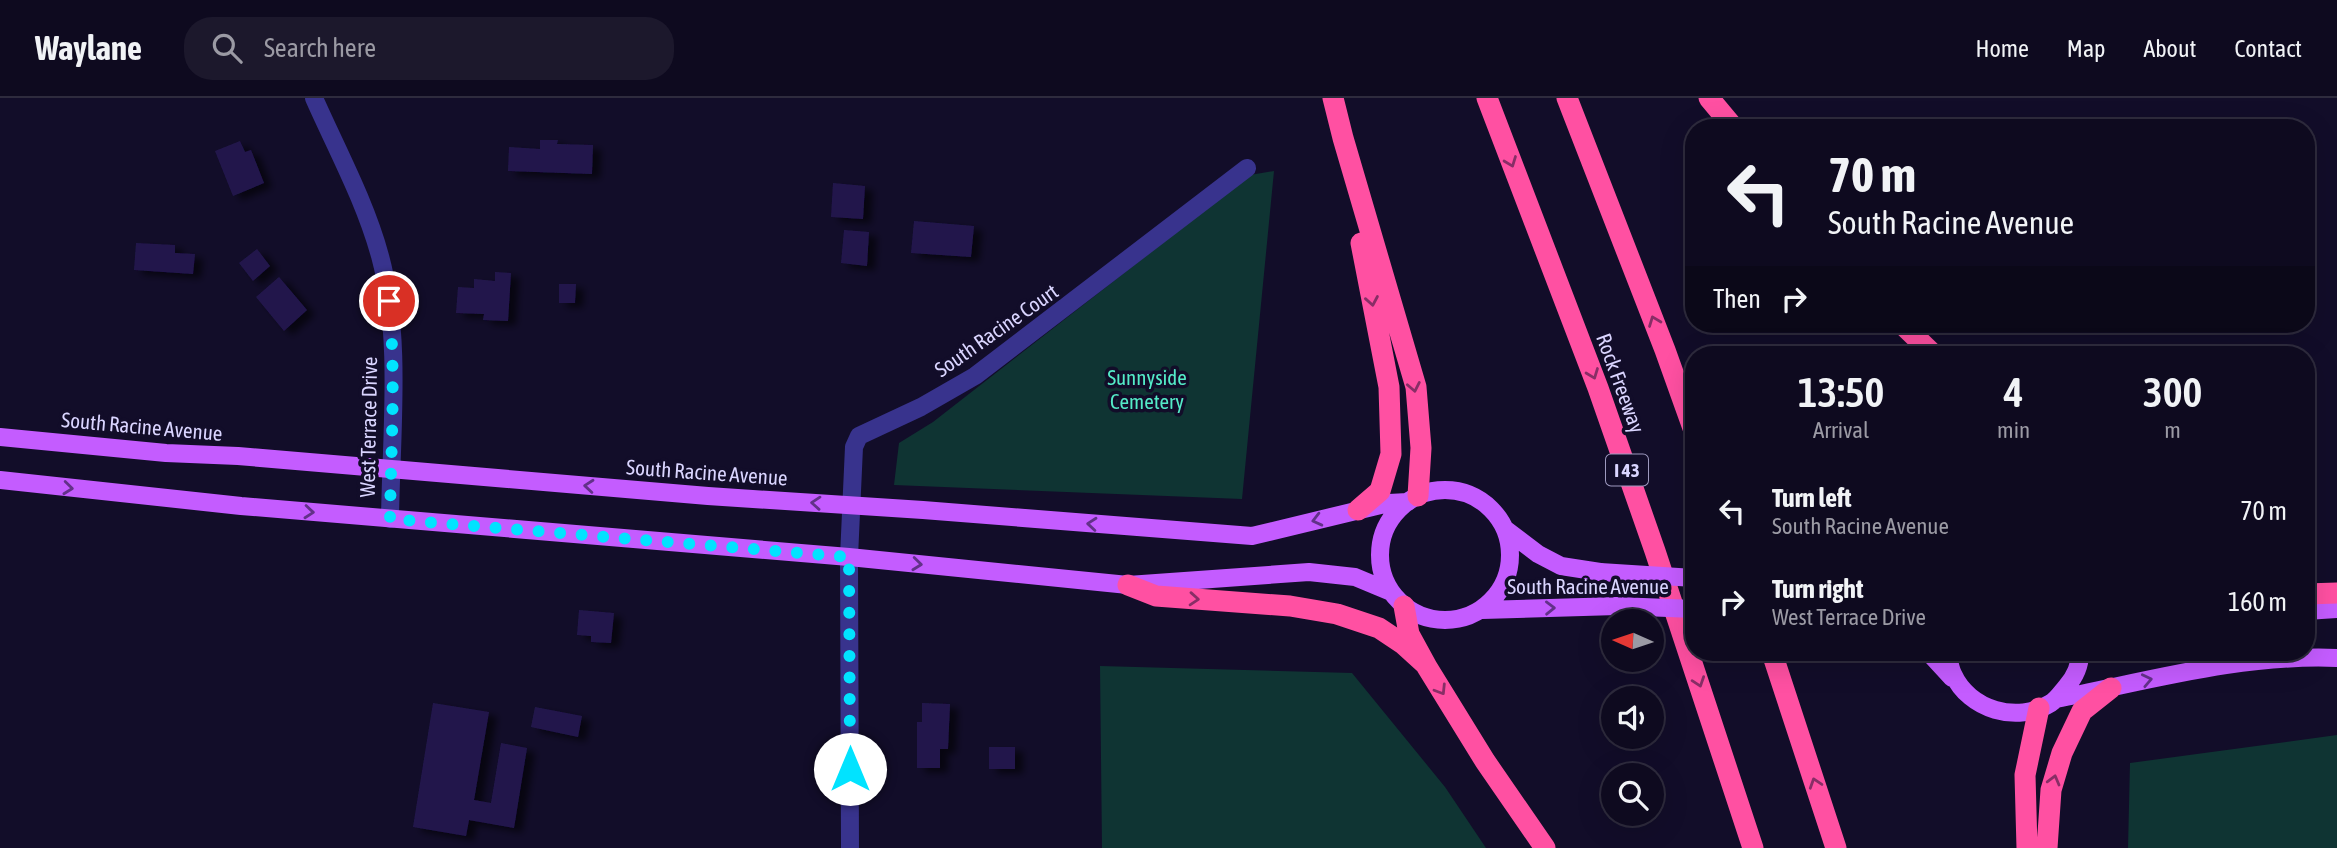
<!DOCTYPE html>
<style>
:root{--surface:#0e0a1f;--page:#1c182c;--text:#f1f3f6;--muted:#9b9aa4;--line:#2e2b3d}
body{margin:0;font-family:"Asap Condensed",sans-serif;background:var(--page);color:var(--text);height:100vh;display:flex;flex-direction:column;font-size:26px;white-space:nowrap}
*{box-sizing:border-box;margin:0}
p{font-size:23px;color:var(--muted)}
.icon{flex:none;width:38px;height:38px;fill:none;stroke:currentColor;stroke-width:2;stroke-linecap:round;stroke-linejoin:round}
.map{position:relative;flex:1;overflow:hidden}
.panel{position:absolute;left:1685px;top:248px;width:630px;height:315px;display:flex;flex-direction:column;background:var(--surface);border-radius:28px;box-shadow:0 7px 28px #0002,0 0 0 2px var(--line)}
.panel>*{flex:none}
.hud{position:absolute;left:1685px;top:21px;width:630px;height:214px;border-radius:28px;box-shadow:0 7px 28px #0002,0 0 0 2px var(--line);background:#0e0a1f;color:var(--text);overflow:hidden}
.needle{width:46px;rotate:273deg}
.fabs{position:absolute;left:1601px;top:511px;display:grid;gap:14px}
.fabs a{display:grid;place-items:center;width:63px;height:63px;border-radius:50%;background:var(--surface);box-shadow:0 7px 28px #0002,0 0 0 2px var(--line);font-size:35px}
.pin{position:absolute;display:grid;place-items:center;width:60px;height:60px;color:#fff;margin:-30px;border:4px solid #fff;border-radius:50%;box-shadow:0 2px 7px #0007}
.me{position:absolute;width:77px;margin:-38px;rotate:0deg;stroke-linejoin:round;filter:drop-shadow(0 0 5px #0008)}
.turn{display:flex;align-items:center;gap:24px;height:147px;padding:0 28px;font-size:32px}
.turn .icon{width:91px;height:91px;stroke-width:2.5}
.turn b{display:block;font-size:49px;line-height:60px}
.then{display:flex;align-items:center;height:66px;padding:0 28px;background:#0003;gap:14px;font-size:26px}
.eta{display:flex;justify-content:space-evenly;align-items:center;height:119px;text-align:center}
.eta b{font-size:42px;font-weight:600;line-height:49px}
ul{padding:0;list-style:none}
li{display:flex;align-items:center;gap:21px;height:91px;padding:0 28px}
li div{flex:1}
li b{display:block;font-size:26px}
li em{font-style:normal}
header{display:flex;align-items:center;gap:42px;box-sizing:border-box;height:98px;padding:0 35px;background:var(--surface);border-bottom:2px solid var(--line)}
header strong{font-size:33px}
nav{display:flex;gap:38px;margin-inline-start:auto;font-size:24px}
.search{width:490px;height:63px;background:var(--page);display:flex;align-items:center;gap:18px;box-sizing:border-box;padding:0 24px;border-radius:28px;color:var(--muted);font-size:26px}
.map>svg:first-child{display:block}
</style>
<header>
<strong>Waylane</strong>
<div class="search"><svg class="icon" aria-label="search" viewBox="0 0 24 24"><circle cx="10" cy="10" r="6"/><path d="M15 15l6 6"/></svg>Search here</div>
<nav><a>Home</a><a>Map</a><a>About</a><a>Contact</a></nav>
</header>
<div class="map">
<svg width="2337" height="750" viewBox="0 0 2337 750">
<defs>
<filter id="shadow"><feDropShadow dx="8" dy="4.5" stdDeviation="3.5" flood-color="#0009"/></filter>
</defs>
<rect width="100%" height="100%" fill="#120d29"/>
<path fill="#0f3433" d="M1274,73L1242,401L894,387L899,345L933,324L1250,77Z
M1100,568L1352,575L1445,689L1486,750H1102Z
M2337,637V750H2128L2130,665Z"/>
<path fill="#22174c" filter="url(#shadow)" d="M540,42H558L557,46L593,47L592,76L508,73L509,49L540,51Z
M240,43L245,54L251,52L264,85L233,98L215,53Z
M833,85L865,88L863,121L831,119Z
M914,123L974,128L971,159L911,155Z
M844,132L869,134L867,168L841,165Z
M136,145L175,147V155L195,156L193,176L134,172Z
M257,151L270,168L253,183L239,165Z
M495,174L511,175L508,223L483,222L484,216L456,215L458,189L474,190V181L495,183Z
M279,179L307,212L284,233L256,199Z
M559,186H576L575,205H559Z
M579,512L614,515L611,545L591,544V538L577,537Z
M433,605L489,614L474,702L491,705L501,645L527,650L514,730L469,722L466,738L413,729Z
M922,605L950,606L948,651H940V670H917V624H922Z
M535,609L582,618L578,639L531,629Z
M989,649H1015V671H989Z"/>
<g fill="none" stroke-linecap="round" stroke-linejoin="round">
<path stroke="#38338d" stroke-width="18" d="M314,0C337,52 365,103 380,158C402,239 391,337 390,421
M850,750L849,459L854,349L859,338L921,309L975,278L1247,70"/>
<path stroke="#c45cff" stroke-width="18" d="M0,339L166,355L238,358L708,398L923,412L1252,438L1389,405L1408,404
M0,382L241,408L849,459L1128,487L1309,474L1355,479L1391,494
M1380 457a65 65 0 1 1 130 0a65 65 0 1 1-130 0Z
M1505,431L1538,456L1561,468L1600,474
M1482,512L1617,508
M2306,513L2337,511
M1929,555L1952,580
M1947,555C1949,561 1950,570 1953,576C1969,612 2017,626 2051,605C2057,601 2061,595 2066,589C2075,579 2080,568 2080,555
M2056,601C2148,583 2242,556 2337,560"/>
<path stroke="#ff50a2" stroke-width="21" d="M1333,0L1343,40L1416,289L1421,350L1418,398
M1487,0L1598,290L1655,453L1753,750
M1567,0L1665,252L1694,333
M1709,0L1734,30
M1902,226L1934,257
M1358,412L1380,393L1391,356L1389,289L1361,145
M1128,487L1156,498L1290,508L1337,516L1379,530L1403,546L1425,566
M2306,496L2337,495
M1404,508L1409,536L1427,569L1485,663L1545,750
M1772,555L1836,750
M2027,750L2025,677L2039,610
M2047,750L2051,692L2062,655L2082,613L2111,590"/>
<path stroke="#c45cff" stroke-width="18" d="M1600,474L1694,480
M1617,508L1694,511"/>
</g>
<defs><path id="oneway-chevron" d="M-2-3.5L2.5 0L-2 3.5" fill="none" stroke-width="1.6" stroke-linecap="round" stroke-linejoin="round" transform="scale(1.75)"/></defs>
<g stroke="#882e66">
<use href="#oneway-chevron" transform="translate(1511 64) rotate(69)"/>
<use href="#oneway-chevron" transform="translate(1372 203) rotate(80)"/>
<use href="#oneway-chevron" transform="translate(1654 223) rotate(-111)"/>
<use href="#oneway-chevron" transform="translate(1593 276) rotate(69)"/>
<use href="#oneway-chevron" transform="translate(1414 289) rotate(79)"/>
<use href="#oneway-chevron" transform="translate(1194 501) rotate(4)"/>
<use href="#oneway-chevron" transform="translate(1699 584) rotate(71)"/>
<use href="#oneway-chevron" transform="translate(1441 592) rotate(58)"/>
<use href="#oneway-chevron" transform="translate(2054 682) rotate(-75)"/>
<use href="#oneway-chevron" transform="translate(1815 685) rotate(-108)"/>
</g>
<g stroke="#623189">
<use href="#oneway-chevron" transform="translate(589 388) rotate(-175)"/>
<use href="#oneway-chevron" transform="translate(68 390) rotate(6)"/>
<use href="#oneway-chevron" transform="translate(816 405) rotate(-176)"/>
<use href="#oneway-chevron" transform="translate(309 414) rotate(5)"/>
<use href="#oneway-chevron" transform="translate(1317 422) rotate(166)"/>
<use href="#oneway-chevron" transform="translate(1092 426) rotate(-175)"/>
<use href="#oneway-chevron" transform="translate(917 466) rotate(6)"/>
<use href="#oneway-chevron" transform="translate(1550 510) rotate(-1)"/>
<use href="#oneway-chevron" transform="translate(2147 582) rotate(-12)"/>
</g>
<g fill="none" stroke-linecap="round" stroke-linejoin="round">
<path stroke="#01e3ff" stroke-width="12" stroke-dasharray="0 21.6" d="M389,203C396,275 391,348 390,421L849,459L850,671"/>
</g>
<g text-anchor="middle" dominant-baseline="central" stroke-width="7" stroke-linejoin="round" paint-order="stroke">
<rect fill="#120d29" stroke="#9e99bf" stroke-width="2" x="1606" y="356.5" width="42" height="31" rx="5"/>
<g font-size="19" font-weight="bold" fill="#dad5ff">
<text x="1627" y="372">I 43</text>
</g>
<g font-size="21" fill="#dad5ff" stroke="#120d29">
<text transform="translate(996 232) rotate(-35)">South Racine Court</text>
<text transform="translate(1621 285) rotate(70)">Rock Freeway</text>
<text transform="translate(142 328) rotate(5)">South Racine Avenue</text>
<text transform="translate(368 329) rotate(-89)">West Terrace Drive</text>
<text transform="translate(707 374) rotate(4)">South Racine Avenue</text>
<text x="1588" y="488">South Racine Avenue</text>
</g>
<g font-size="21" fill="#54ecc8" stroke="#120d29">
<text x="1147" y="279">Sunnyside<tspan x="1147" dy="24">Cemetery</tspan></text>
</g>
</g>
</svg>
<div class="fabs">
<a><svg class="needle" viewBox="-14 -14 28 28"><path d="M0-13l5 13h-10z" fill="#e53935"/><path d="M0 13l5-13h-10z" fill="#9b9aa4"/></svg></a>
<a><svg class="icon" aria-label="sound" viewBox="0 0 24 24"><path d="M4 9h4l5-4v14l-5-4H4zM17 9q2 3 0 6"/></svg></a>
<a><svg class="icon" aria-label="search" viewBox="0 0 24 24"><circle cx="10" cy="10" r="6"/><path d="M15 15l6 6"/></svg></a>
</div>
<div class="pin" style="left:389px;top:203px;background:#d93025"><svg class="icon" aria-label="arrive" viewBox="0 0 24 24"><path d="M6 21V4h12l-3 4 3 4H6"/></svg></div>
<svg class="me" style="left:850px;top:671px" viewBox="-20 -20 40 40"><circle r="19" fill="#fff"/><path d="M0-13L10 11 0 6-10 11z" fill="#01e3ff"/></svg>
<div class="hud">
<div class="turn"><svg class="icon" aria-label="left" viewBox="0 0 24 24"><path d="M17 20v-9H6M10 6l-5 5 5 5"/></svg><div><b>70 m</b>South Racine Avenue</div></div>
<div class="then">Then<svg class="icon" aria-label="right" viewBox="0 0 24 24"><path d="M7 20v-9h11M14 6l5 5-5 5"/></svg></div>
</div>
<section class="panel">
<div class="eta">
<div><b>13:50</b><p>Arrival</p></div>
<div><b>4</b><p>min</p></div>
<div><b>300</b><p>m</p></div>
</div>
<ul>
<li><svg class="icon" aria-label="left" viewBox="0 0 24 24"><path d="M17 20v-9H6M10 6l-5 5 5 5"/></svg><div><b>Turn left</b><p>South Racine Avenue</p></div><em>70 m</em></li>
<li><svg class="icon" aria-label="right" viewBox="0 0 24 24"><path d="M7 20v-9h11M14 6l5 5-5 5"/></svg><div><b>Turn right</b><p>West Terrace Drive</p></div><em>160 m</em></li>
</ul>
</section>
</div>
